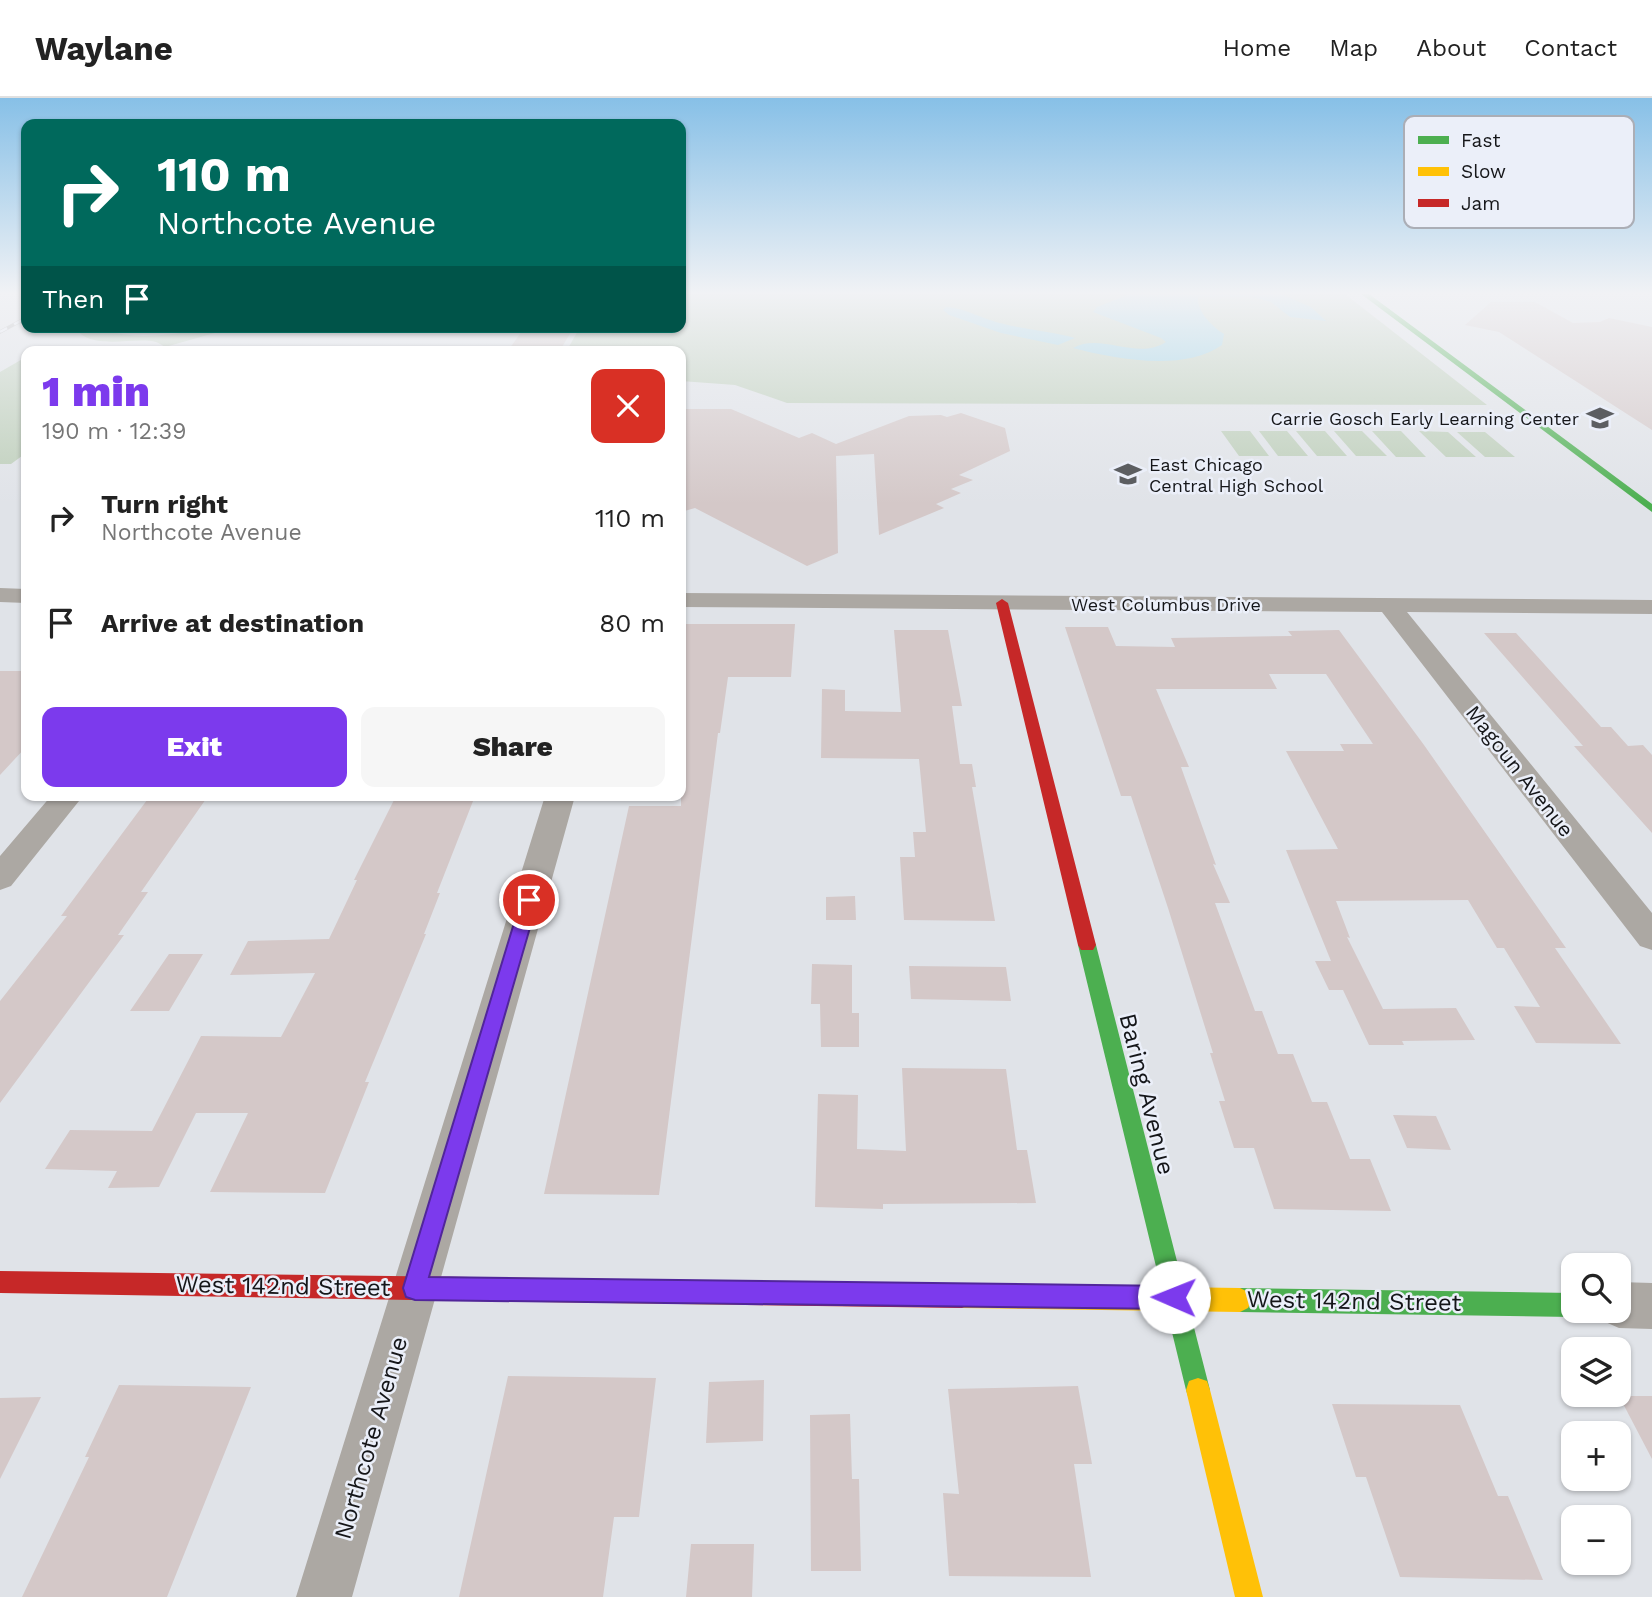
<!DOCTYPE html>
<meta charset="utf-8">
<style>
:root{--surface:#fff;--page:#f6f6f6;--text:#222;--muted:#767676;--line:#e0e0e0;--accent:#7c3aed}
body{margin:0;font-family:"Work Sans",sans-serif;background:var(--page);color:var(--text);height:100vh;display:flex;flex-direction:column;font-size:26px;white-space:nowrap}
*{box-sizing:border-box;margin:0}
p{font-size:23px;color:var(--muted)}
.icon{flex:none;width:38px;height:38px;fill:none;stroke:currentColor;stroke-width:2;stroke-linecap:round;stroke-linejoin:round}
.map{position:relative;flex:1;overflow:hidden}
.sheet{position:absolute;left:21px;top:248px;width:665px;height:455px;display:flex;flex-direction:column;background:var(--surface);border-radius:14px;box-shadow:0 2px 5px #0004}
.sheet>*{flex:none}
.top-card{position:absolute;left:21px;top:21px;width:665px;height:214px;border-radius:14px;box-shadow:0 2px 5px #0004;background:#00695c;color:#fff;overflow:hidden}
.tools{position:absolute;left:1561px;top:1155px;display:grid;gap:14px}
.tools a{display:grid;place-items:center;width:70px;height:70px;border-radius:14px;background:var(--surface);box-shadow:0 2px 5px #0004;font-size:35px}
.pin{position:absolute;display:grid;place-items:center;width:60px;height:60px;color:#fff;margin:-30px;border:4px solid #fff;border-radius:50%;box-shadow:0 2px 7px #0007}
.me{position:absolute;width:77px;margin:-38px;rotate:271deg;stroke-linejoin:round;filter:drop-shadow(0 0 5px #0008)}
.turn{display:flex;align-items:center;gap:24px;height:147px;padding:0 21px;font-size:32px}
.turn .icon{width:91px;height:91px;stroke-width:2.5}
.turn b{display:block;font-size:49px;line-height:60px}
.then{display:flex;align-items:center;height:66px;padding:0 21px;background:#0003;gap:14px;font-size:26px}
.round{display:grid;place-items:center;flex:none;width:74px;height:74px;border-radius:14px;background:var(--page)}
.overview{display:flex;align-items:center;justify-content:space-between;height:119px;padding:0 21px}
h1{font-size:42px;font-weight:800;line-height:52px;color:var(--accent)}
.action{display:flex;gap:14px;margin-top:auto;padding:14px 21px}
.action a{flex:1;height:80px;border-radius:14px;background:var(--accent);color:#fff;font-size:28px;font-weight:800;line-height:80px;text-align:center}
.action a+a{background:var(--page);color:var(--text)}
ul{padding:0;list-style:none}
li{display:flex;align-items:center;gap:21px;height:105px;padding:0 21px}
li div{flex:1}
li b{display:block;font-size:26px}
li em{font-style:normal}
header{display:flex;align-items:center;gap:42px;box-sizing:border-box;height:98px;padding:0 35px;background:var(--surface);border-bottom:2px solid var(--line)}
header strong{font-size:33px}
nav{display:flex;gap:38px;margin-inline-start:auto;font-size:24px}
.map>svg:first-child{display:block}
</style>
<header>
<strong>Waylane</strong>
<nav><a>Home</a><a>Map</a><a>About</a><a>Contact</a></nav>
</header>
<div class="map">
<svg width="1652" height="1499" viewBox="0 0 1652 1499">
<rect width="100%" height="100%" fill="#e0e3e8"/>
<path fill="#bdceb9" d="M681,196H1345L1487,307L787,305L735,287L681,283V254H566L580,229H681Z
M75,229C100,229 117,238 144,238C175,238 205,229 236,229L165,249C162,247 159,245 156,244C135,238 89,254 75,229Z
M26,259V355L11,366H0V274Z
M1221,333H1250L1269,358H1239Z
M1259,333H1287L1308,358H1278Z
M1296,333H1325L1347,358H1317Z
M1334,333H1362L1387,358H1356Z
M1372,333H1401L1426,359H1396Z
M1419,333L1448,334L1476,359H1446Z
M1457,334H1485L1515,359H1485Z"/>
<path fill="#96d1e5" d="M1130,196H1281L1311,209L1326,223L1290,219L1271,204L1252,199H1198C1197,214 1212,228 1224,236L1222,247C1184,274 1115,261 1073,250C1101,234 1137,263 1166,244L1161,240L1093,214L1097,209Z
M946,209C966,210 984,222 1004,226C1028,232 1051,233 1075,240L1058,247L1001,235L949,217L943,212Z"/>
<path fill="#d4c8c8" d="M1491,204H1535L1573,225L1600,224L1609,220L1652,229V332L1499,234L1465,227Z
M525,229H574L559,254H507Z
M681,311H731L799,340L812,335L836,346L909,318L941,317L947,319L961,315L1005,330L1010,353L959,377L973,382L951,391L961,395L936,406L944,410L879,437L874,356L836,358L838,455L807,468L695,410L681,414Z
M681,526H795L791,579H728L720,635H718L659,1097L544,1096L629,708H681Z
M1065,529H1108L1116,548L1175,549L1171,540L1292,538L1288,533L1339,532L1424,647L1566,850H1555L1621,946L1536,945L1514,908L1540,909L1504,850H1497L1468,802L1336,803L1350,840L1347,839L1383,911L1456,910L1475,942L1402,943L1404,947H1369L1343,892H1329L1315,863H1331L1286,752L1338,751L1286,653H1344L1340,646H1373L1326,576H1269L1277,591H1156L1189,669H1181L1216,767L1213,766L1230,805H1215L1255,913H1262L1278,956H1293L1312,1004H1327L1350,1061H1370L1391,1113L1274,1111L1254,1050H1234L1219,1003H1225L1210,955H1213L1168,810L1131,698H1121Z
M894,532H948L962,608H952L960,666H972L976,689H972L995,823L904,822L900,759H915L913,734H926L919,661L821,660L822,591L845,592V613L901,614Z
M1484,535H1516L1601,629H1611L1628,648L1643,647L1652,657V735L1574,648H1583Z
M0,573H26V649L0,677Z
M150,698H208L141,794H148L118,837H124L0,1005V903L67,818H61Z
M396,698H475L437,795H440L424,836H426L365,984H369L325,1095L210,1094L248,1015H196L159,1089L108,1090L117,1073L45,1071L70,1032L152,1033L201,938L281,939L315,875L230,877L248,843L329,841L357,782H354Z
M855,798L856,822H826V799Z
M169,856H203L169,913H130Z
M812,866L852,867V915H859V949H821L820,906H811Z
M909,868L1006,869L1011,903L911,901Z
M902,970L1006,971L1017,1052H1027L1036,1105L883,1106V1111L815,1109L818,996L858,997L857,1051L906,1053Z
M1393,1017L1436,1018L1451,1052L1407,1050Z
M508,1278L656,1280L639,1419H614L603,1499H459Z
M764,1282L763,1343L706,1345L709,1284Z
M119,1287L251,1289L167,1499H22L89,1359H85Z
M1078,1288L1092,1366H1074L1091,1479L949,1478L943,1395L959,1396L948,1291Z
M1619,1298H1652V1361Z
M41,1299L0,1381V1300Z
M1332,1306L1460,1307L1498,1398H1508L1543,1482L1400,1479L1366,1379H1356Z
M850,1316L852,1381H859L861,1473H811L810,1317Z
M691,1446H754L752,1499H686Z"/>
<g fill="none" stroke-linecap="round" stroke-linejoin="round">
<path fill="#aca8a3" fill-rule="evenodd" d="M0,490L26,491V505L0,504Z
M681,495L1652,502V516L1407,514L1652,815V852L1640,848L1382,514L681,509Z
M51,698H83L11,788L0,792V758Z
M545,698H575L352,1499H296Z
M1619,1184L1652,1185V1231L1619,1230L1603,1223L1598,1213H1619Z"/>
<path fill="#4caf50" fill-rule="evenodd" d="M1361,196H1369L1652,406V414Z
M1087,840L1093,842L1096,847L1210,1292L1207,1301L1198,1304L1189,1301L1186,1292L1078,847L1081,842Z
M1240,1190L1573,1195V1213H1582L1573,1219L1240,1214L1232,1210L1228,1202L1232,1194Z"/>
<path fill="#ffc107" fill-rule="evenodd" d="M469,1179L746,1183L754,1187L758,1195L754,1203L746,1207L469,1203L461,1199L457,1191L461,1183Z
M962,1186L1240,1190L1248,1194L1252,1202L1248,1210L1240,1214L962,1210L954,1206L950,1198L954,1190Z
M1198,1280L1207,1283L1210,1292L1263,1499H1235L1186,1292L1189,1283Z"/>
<path fill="#c62828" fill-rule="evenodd" d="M1002,501L1008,505L1096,847L1093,852H1081L1078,847L996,505Z
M0,1173L469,1179L477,1183L481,1191L477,1199L469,1203L0,1195Z
M746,1183L962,1186L970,1190L974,1198L970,1206L962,1210L746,1207L738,1203L734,1195L738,1187Z"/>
<defs>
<path id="rail" d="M0,234L26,220"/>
</defs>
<use href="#rail" stroke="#a4a4a4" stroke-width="3.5"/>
<use href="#rail" stroke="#ebeff9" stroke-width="2.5" stroke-dasharray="8" stroke-linecap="butt"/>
</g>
<linearGradient id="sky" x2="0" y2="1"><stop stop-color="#87c0e7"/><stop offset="0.48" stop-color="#f1f2f5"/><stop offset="1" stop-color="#f1f2f5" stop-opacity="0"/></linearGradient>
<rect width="1652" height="406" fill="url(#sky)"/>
<path fill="#7c3aed" stroke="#51269a" stroke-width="2" d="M529,796L538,802L429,1179L1174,1188L1182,1191L1186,1199L1182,1208L1174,1211L415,1202L406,1199L403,1190L521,802Z"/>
<defs>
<symbol id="school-bare" viewBox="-9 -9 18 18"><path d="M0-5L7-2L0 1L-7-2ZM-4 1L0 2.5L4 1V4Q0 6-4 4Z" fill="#5c5e61" stroke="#ebeff9" stroke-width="2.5" paint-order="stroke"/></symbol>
</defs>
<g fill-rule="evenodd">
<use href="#school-bare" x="1581" y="301" width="38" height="38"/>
<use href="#school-bare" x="1109" y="357" width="38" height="38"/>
</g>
<g text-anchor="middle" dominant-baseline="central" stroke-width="5" stroke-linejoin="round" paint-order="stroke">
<g font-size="18" fill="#151619" stroke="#ebeff9" text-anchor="end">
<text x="1579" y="320">Carrie Gosch Early Learning Center</text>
<text x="1149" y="366" text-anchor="start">East Chicago<tspan x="1149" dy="21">Central High School</tspan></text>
</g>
<g font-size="18" fill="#151619" stroke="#ebeff9">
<text x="1166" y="506">West Columbus Drive</text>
</g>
<g font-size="21" fill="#151619" stroke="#ebeff9">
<text transform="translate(1520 673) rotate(52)">Magoun Avenue</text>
</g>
<g font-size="24" fill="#151619" stroke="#ebeff9">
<text transform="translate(1147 996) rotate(76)">Baring Avenue</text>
<text transform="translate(283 1188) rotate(1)">West 142nd Street</text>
<text transform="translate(1354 1203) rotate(1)">West 142nd Street</text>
<text transform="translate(371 1340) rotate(-74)">Northcote Avenue</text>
</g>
</g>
<rect x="1404" y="18" width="230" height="112" rx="10" fill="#ebeff9" stroke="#abaeb6" stroke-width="2"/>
<rect x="1418" y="38" width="31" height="8" fill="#4caf50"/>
<rect x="1418" y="69" width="31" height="9" fill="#ffc107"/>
<rect x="1418" y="101" width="31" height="8" fill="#c62828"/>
<g font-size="19" fill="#151619">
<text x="1461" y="49">Fast</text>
<text x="1461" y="80">Slow</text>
<text x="1461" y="112">Jam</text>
</g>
</svg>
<div class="tools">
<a><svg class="icon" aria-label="search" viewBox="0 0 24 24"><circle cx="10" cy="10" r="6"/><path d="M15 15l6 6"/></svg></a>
<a><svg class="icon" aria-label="layers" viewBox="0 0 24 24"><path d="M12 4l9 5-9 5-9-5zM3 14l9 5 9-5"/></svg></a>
<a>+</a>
<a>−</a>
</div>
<div class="pin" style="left:529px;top:802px;background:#d93025"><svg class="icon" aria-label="arrive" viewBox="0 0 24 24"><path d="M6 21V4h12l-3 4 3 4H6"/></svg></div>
<svg class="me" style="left:1174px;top:1199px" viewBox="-20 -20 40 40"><circle r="19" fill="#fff"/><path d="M0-13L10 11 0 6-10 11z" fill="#7c3aed"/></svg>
<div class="top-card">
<div class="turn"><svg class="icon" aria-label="right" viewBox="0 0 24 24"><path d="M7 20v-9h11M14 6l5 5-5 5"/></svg><div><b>110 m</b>Northcote Avenue</div></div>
<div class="then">Then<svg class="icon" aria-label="arrive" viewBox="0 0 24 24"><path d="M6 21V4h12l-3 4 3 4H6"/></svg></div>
</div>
<section class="sheet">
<div class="overview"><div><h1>1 min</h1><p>190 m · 12:39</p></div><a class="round" style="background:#d93025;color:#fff"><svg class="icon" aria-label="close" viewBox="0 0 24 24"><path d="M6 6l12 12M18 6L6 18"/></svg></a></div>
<ul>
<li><svg class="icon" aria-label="right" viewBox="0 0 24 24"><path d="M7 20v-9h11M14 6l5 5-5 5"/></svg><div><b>Turn right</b><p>Northcote Avenue</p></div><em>110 m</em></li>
<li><svg class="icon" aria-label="arrive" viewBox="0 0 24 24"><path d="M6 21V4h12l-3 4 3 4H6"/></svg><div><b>Arrive at destination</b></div><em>80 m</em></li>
</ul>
<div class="action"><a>Exit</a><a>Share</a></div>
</section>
</div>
